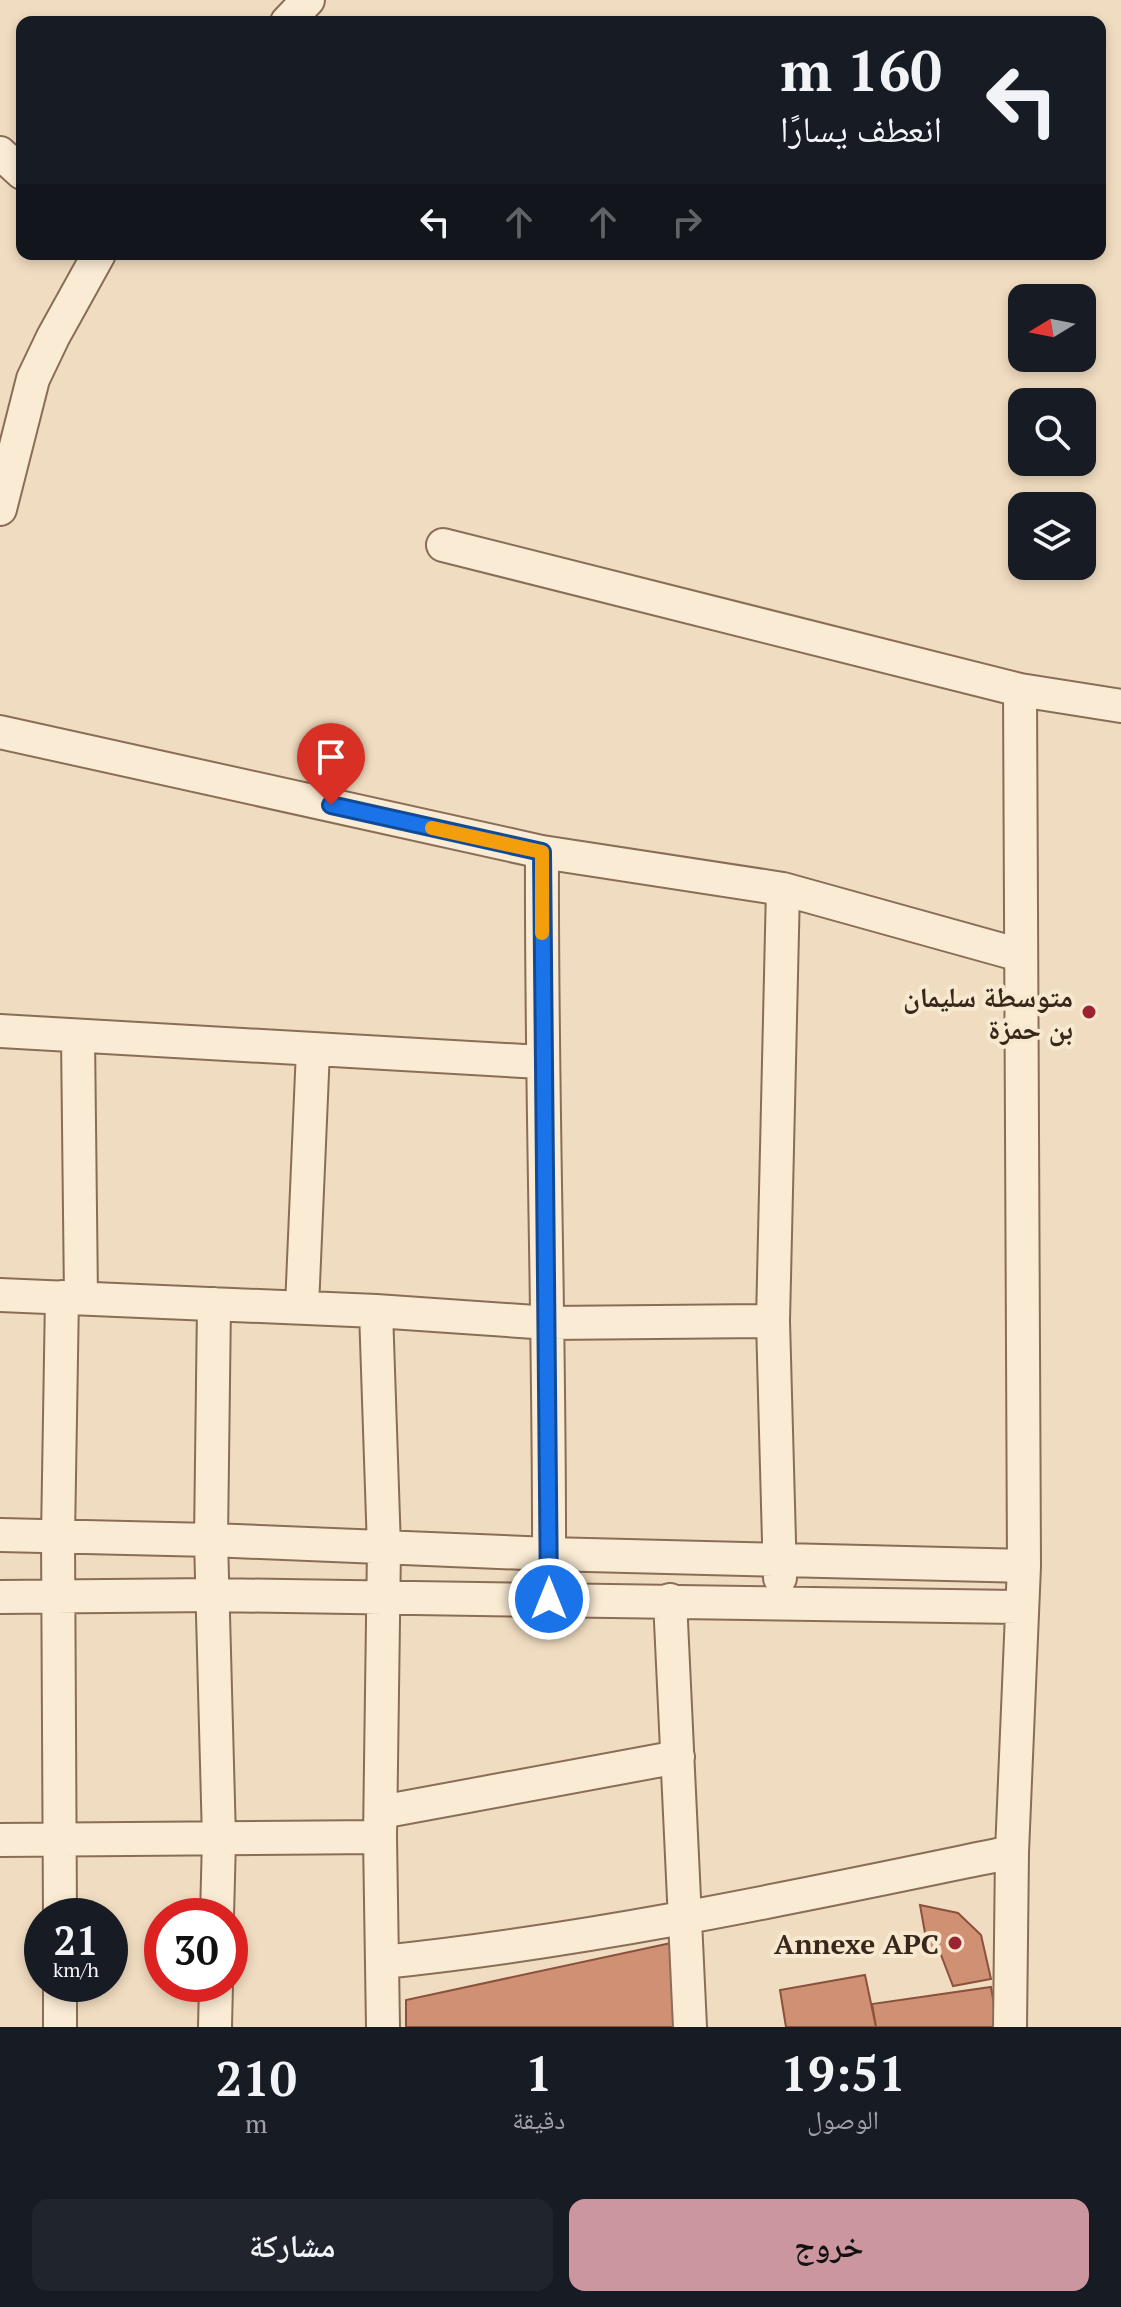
<!DOCTYPE html>
<html lang="ar">
<meta charset="utf-8">
<style>
:root{--surface:#171b24;--page:#20242c;--text:#f1f3f6;--muted:#9ea1a6;--accent:#cb969e}
body{margin:0;font-family:"PT Serif","Noto Naskh Arabic",serif;background:var(--page);color:var(--text);direction:rtl;height:100vh;display:flex;flex-direction:column;font-size:30px;white-space:nowrap}
*{box-sizing:border-box;margin:0}
p{font-size:26px;color:var(--muted)}
.icon{flex:none;width:44px;height:44px;fill:none;stroke:currentColor;stroke-width:2;stroke-linecap:round;stroke-linejoin:round}
.map{position:relative;height:2027px;overflow:hidden;direction:ltr}
.details{display:flex;flex-direction:column;background:var(--surface);flex:1}
.details>*{flex:none}
.top-card{position:absolute;left:16px;top:16px;width:1090px;height:244px;border-radius:16px;box-shadow:0 4px 12px #0003;direction:rtl;background:#171b24;color:var(--text);overflow:hidden}
.needle{width:52px;rotate:260deg}
.tools{position:absolute;left:1008px;top:284px;display:grid;gap:16px}
.tools a{display:grid;place-items:center;width:88px;height:88px;border-radius:16px;background:var(--surface);box-shadow:0 4px 12px #0003;font-size:40px}
.speed{position:absolute;left:24px;top:1898px;display:flex;gap:16px;font-size:40px;font-weight:700;text-align:center}
.speed>*{display:grid;place-content:center;width:104px;height:104px;border-radius:50%;background:var(--surface);box-shadow:0 4px 12px #0003;line-height:1}
.speed small{font-size:20px;font-weight:400}
.speed .limit{border:12px solid #d22;background:#fff;color:#111}
.pin{position:absolute;display:grid;place-items:center;width:68px;height:68px;color:#fff;margin:-82px -34px;border-radius:50% 50% 50% 0;rotate:-45deg;box-shadow:0 0 8px #0007}
.pin .icon{rotate:45deg}
.me{position:absolute;width:88px;margin:-44px;rotate:0deg;stroke-linejoin:round;filter:drop-shadow(0 0 6px #0008)}
.turn{display:flex;align-items:center;gap:28px;height:168px;padding:0 32px;font-size:36px}
.turn .icon{width:104px;height:104px;stroke-width:2.5}
.turn b{display:block;font-size:56px;line-height:68px}
.lanes{display:flex;align-items:center;height:76px;padding:0 32px;background:#0003;justify-content:center;gap:40px;direction:ltr}
.lanes .off{opacity:.35}
.eta{display:flex;justify-content:space-evenly;align-items:center;height:136px;text-align:center}
.eta b{font-size:48px;font-weight:600;line-height:56px}
.primary-button{display:flex;gap:16px;margin-top:auto;padding:16px 32px}
.primary-button a{flex:1;height:92px;border-radius:16px;background:var(--accent);color:#111;font-size:32px;font-weight:600;line-height:92px;text-align:center}
.primary-button a+a{background:var(--page);color:var(--text)}
.map>svg:first-child{display:block}
</style>
<div class="map">
<svg width="1121" height="2027" viewBox="0 0 1121 2027">
<rect width="100%" height="100%" fill="#f0dcc0"/>
<path fill="#d09074" stroke="#8a523c" stroke-width="2" d="M920,1905L958,1913L981,1935L991,1979L953,1986L941,1955L928,1950Z
M671,1943L674,2027H406V2000Z
M865,1975L876,2027H786L780,1990Z
M991,1987L998,2027H876L872,2004Z"/>
<g fill="none" stroke-linecap="round" stroke-linejoin="round">
<defs>
<path id="minor" d="M287,22L308,0
M0,153L22,173
M0,509L33,379L53,337L99,254
M443,545L1020,690
M0,732L542,852L783,889L1020,955
M542,852C541,1094 550,1335 549,1576
M0,1031L541,1062
M78,1037L81,1298
M0,1295L376,1311L549,1323L773,1321
M214,1304L211,1540L219,1839L217,1916
M302,1307L313,1050
M376,1311L384,1548L380,1837L383,2027
M0,1535L211,1540L549,1554L1024,1566
M780,1578L773,1321L783,889
M0,1597L213,1595L1021,1607
M670,1600L690,2027
M381,1812L678,1757
M0,1840L380,1837
M60,1916L58,1537L62,1297
M383,1962C596,1940 804,1895 1012,1852
M60,1984V2027
M215,2027L216,1984
M1010,2027L1012,1852L1024,1566L1020,690L1121,706"/>
</defs>
<use href="#minor" stroke="#8a6d57" stroke-width="36"/>
<use href="#minor" stroke="#faebd4" stroke-width="32"/>
</g>
<g fill="none" stroke-linecap="round" stroke-linejoin="round">
<defs>
<path id="route" d="M331,805L542,852C542,1101 549,1350 549,1599"/>
</defs>
<use href="#route" stroke="#114b97" stroke-width="20"/>
<use href="#route" stroke="#1a73e8" stroke-width="14"/>
<path stroke="#f59e0b" stroke-width="14" d="M432,828L542,852V933"/>
</g>
<g fill="#9c2432" stroke="#f7e8d0" stroke-width="3">
<circle cx="1089" cy="1012" r="8"/>
<circle cx="955" cy="1943" r="8"/>
</g>
<g text-anchor="middle" dominant-baseline="central" stroke-width="8" stroke-linejoin="round" paint-order="stroke">
<g font-size="28" font-weight="bold" fill="#39271c" stroke="#f7e8d0" text-anchor="end">
<text x="1073" y="996">متوسطة سليمان<tspan x="1073" dy="32">بن حمزة</tspan></text>
<text x="939" y="1943">Annexe APC</text>
</g>
</g>
</svg>
<div class="tools">
<a><svg class="needle" viewBox="-14 -14 28 28"><path d="M0-13l5 13h-10z" fill="#e53935"/><path d="M0 13l5-13h-10z" fill="#9ea1a6"/></svg></a>
<a><svg class="icon" aria-label="search" viewBox="0 0 24 24"><circle cx="10" cy="10" r="6"/><path d="M15 15l6 6"/></svg></a>
<a><svg class="icon" aria-label="layers" viewBox="0 0 24 24"><path d="M12 4l9 5-9 5-9-5zM3 14l9 5 9-5"/></svg></a>
</div>
<div class="speed"><div>21<small>km/h</small></div><div class="limit">30</div></div>
<div class="pin" style="left:331px;top:805px;background:#d93025"><svg class="icon" aria-label="arrive" viewBox="0 0 24 24"><path d="M6 21V4h12l-3 4 3 4H6"/></svg></div>
<svg class="me" style="left:549px;top:1599px" viewBox="-20 -20 40 40"><circle r="17" fill="#1a73e8" stroke="#fff" stroke-width="3"/><path d="M0-11L8 9 0 5-8 9z" fill="#fff"/></svg>
<div class="top-card">
<div class="turn"><svg class="icon" aria-label="left" viewBox="0 0 24 24"><path d="M17 20v-9H6M10 6l-5 5 5 5"/></svg><div><b>160 m</b>انعطف يسارًا</div></div>
<div class="lanes"><svg class="icon" aria-label="left" viewBox="0 0 24 24"><path d="M17 20v-9H6M10 6l-5 5 5 5"/></svg><svg class="icon off" aria-label="ahead" viewBox="0 0 24 24"><path d="M12 20V5M6 11l6-6 6 6"/></svg><svg class="icon off" aria-label="ahead" viewBox="0 0 24 24"><path d="M12 20V5M6 11l6-6 6 6"/></svg><svg class="icon off" aria-label="right" viewBox="0 0 24 24"><path d="M7 20v-9h11M14 6l5 5-5 5"/></svg></div>
</div>
</div>
<section class="details">
<div class="eta">
<div><b>19:51</b><p>الوصول</p></div>
<div><b>1</b><p>دقيقة</p></div>
<div><b>210</b><p>m</p></div>
</div>
<div class="primary-button"><a>خروج</a><a>مشاركة</a></div>
</section>
